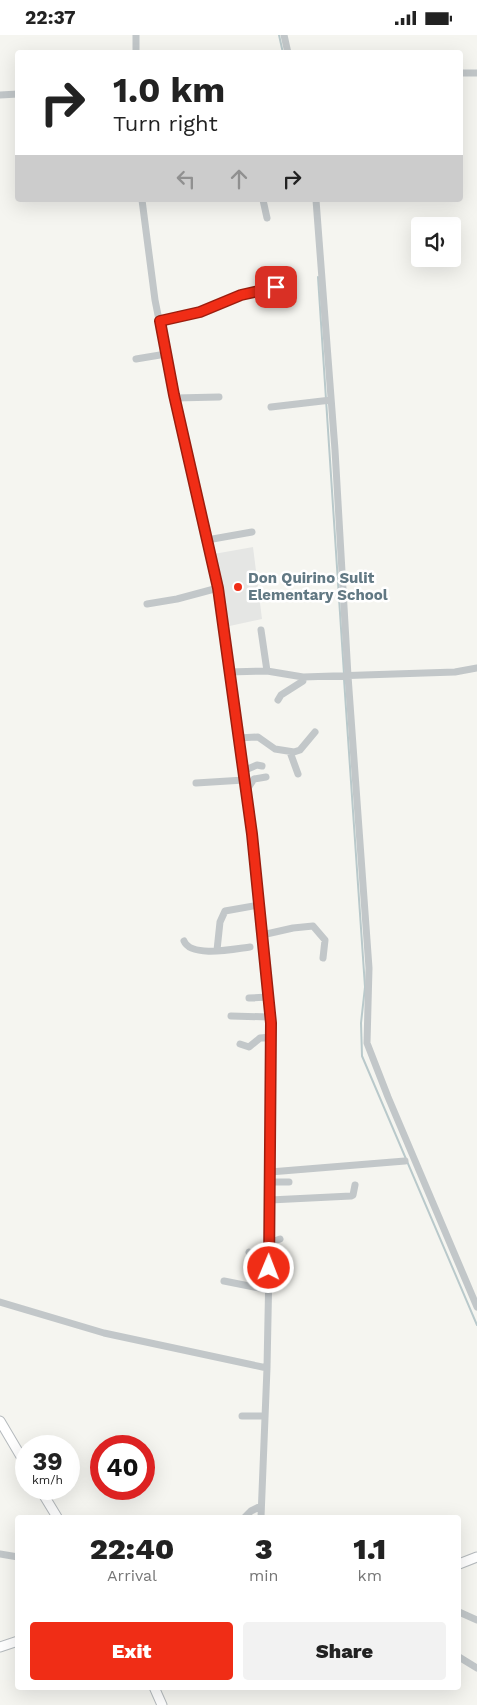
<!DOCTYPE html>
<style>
:root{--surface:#fff;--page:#f2f2f2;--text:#222;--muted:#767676;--accent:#f02d16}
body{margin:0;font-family:"Work Sans",sans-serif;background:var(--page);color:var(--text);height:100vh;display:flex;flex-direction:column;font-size:19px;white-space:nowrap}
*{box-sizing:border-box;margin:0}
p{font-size:16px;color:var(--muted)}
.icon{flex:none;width:28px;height:28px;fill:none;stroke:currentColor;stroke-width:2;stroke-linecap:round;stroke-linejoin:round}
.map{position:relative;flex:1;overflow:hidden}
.panel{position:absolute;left:15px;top:1480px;width:446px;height:175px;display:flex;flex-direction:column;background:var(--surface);border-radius:5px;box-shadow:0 5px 20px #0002}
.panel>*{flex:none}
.top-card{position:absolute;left:15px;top:15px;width:448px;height:152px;border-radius:5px;box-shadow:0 5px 20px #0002;background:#fff;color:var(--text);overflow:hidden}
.tools{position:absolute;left:411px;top:182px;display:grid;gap:10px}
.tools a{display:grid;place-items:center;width:50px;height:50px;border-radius:5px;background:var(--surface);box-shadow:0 5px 20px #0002;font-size:25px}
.speed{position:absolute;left:15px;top:1400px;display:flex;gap:10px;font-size:25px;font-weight:700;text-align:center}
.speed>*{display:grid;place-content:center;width:65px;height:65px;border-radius:50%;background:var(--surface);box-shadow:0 5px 20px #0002;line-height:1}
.speed small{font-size:12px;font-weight:400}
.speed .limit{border:8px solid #d22;background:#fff;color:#111}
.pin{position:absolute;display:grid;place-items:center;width:42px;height:42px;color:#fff;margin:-21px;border-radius:10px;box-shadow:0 2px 8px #0006}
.me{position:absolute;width:55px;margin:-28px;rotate:1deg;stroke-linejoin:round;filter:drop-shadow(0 0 4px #0008)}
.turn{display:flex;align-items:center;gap:18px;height:105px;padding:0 15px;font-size:22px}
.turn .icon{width:65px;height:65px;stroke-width:2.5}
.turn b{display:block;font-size:35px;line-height:42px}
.lanes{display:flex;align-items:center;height:48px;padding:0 15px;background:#0003;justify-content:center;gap:25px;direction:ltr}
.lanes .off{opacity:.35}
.eta{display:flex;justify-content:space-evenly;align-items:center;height:85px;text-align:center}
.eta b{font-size:30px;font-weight:800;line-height:35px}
.button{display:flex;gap:10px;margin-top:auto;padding:10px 15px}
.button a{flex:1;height:58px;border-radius:5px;background:var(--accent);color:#fff;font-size:20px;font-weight:800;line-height:58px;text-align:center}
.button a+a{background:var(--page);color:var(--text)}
.status{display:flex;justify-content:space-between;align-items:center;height:35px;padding:0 25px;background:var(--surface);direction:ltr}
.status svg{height:14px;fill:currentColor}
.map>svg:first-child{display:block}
</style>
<div class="status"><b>22:37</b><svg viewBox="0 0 49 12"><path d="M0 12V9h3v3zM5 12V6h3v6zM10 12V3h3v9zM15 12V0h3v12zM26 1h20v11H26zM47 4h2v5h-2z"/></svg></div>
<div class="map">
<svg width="477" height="1670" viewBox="0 0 477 1670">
<rect width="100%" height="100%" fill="#f5f5f0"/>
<path fill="#e5e6e4" d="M253,512L262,584L225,592L214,519Z"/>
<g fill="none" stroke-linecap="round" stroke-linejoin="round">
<path stroke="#b9c9cb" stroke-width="2" d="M279,0L283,18
M318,242L344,639
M344,644L365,952L361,988L362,1021L477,1290"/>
<defs>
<path id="major" d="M0,1386L26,1430
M40,1454L57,1482
M459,1529L477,1522
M0,1612L18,1606
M154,1652L162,1670"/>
</defs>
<use href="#major" stroke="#b5babd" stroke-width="11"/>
<path stroke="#c2c7c9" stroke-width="7" d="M284,0L288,18
M136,18V0
M460,38H477
M0,60L18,59
M142,165L155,265L174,360L218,553L252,799L269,972V1233L267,1333L261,1482
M263,165L267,183
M316,165L335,415L348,641L369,933L367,1008L388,1062L477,1272
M159,286C201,278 235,260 276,252
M136,324L166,319
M175,363L219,362
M271,372L331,365
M207,505L252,497
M147,569L177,564L218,553
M261,595L267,636
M228,637L267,636L303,642L455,637L477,633
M278,665L281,660L303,646V642
M238,703L258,702L275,714L294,717L300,715L315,697
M290,717L298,739
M243,736L257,730L262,731
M196,748L244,745
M246,756L254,744L266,742
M262,900L293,893L313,891L325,905L323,923
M184,906C191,923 234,914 250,912
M217,915L220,887L225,876L259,870
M249,963L268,962
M231,981L270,982
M240,1009L249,1012L260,1003L271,1002
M270,1137L405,1126
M270,1147H289
M270,1165L351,1161L353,1160L355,1150
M269,1208L280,1204
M249,1217L269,1223
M224,1246L269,1255
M0,1267L104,1298L267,1333
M242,1381H265
M245,1482L251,1476L261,1471
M0,1519L18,1522
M459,1577L477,1585
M459,1622L477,1633"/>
<use href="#major" stroke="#fff" stroke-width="9"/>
</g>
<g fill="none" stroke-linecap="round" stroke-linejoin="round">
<defs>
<path id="route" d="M269,1233L271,988L252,799L218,553L174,360L160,286L200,277L241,260L276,252"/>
</defs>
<use href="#route" stroke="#9c1d0e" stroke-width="12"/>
<use href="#route" stroke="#f02d16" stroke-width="9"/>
</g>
<circle fill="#f02d16" stroke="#fff" stroke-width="2" cx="238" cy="552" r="5"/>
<g text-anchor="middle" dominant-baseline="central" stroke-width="5" stroke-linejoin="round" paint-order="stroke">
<g font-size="15" font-weight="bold" fill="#627984" stroke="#fff" text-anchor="start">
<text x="248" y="543">Don Quirino Sulit<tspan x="248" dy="17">Elementary School</tspan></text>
</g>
</g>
</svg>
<div class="tools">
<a><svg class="icon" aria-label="sound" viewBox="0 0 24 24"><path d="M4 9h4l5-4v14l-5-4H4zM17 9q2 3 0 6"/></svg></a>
</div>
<div class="speed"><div>39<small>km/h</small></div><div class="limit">40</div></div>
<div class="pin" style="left:276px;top:252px;background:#d93025"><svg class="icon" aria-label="arrive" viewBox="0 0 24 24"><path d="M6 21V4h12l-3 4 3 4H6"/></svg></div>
<svg class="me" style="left:269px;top:1233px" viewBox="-20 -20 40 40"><circle r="17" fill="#f02d16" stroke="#fff" stroke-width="3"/><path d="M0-11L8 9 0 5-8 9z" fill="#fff"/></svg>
<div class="top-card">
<div class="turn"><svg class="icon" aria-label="right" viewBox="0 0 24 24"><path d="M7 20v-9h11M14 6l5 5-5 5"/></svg><div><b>1.0 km</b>Turn right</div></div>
<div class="lanes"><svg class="icon off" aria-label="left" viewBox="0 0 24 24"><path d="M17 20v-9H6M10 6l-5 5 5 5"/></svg><svg class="icon off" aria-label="ahead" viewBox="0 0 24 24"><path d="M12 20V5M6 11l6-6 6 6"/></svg><svg class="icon" aria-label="right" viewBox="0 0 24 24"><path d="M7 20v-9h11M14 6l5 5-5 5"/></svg></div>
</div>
<section class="panel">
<div class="eta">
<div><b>22:40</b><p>Arrival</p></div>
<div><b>3</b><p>min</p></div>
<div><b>1.1</b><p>km</p></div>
</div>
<div class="button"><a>Exit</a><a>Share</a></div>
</section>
</div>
